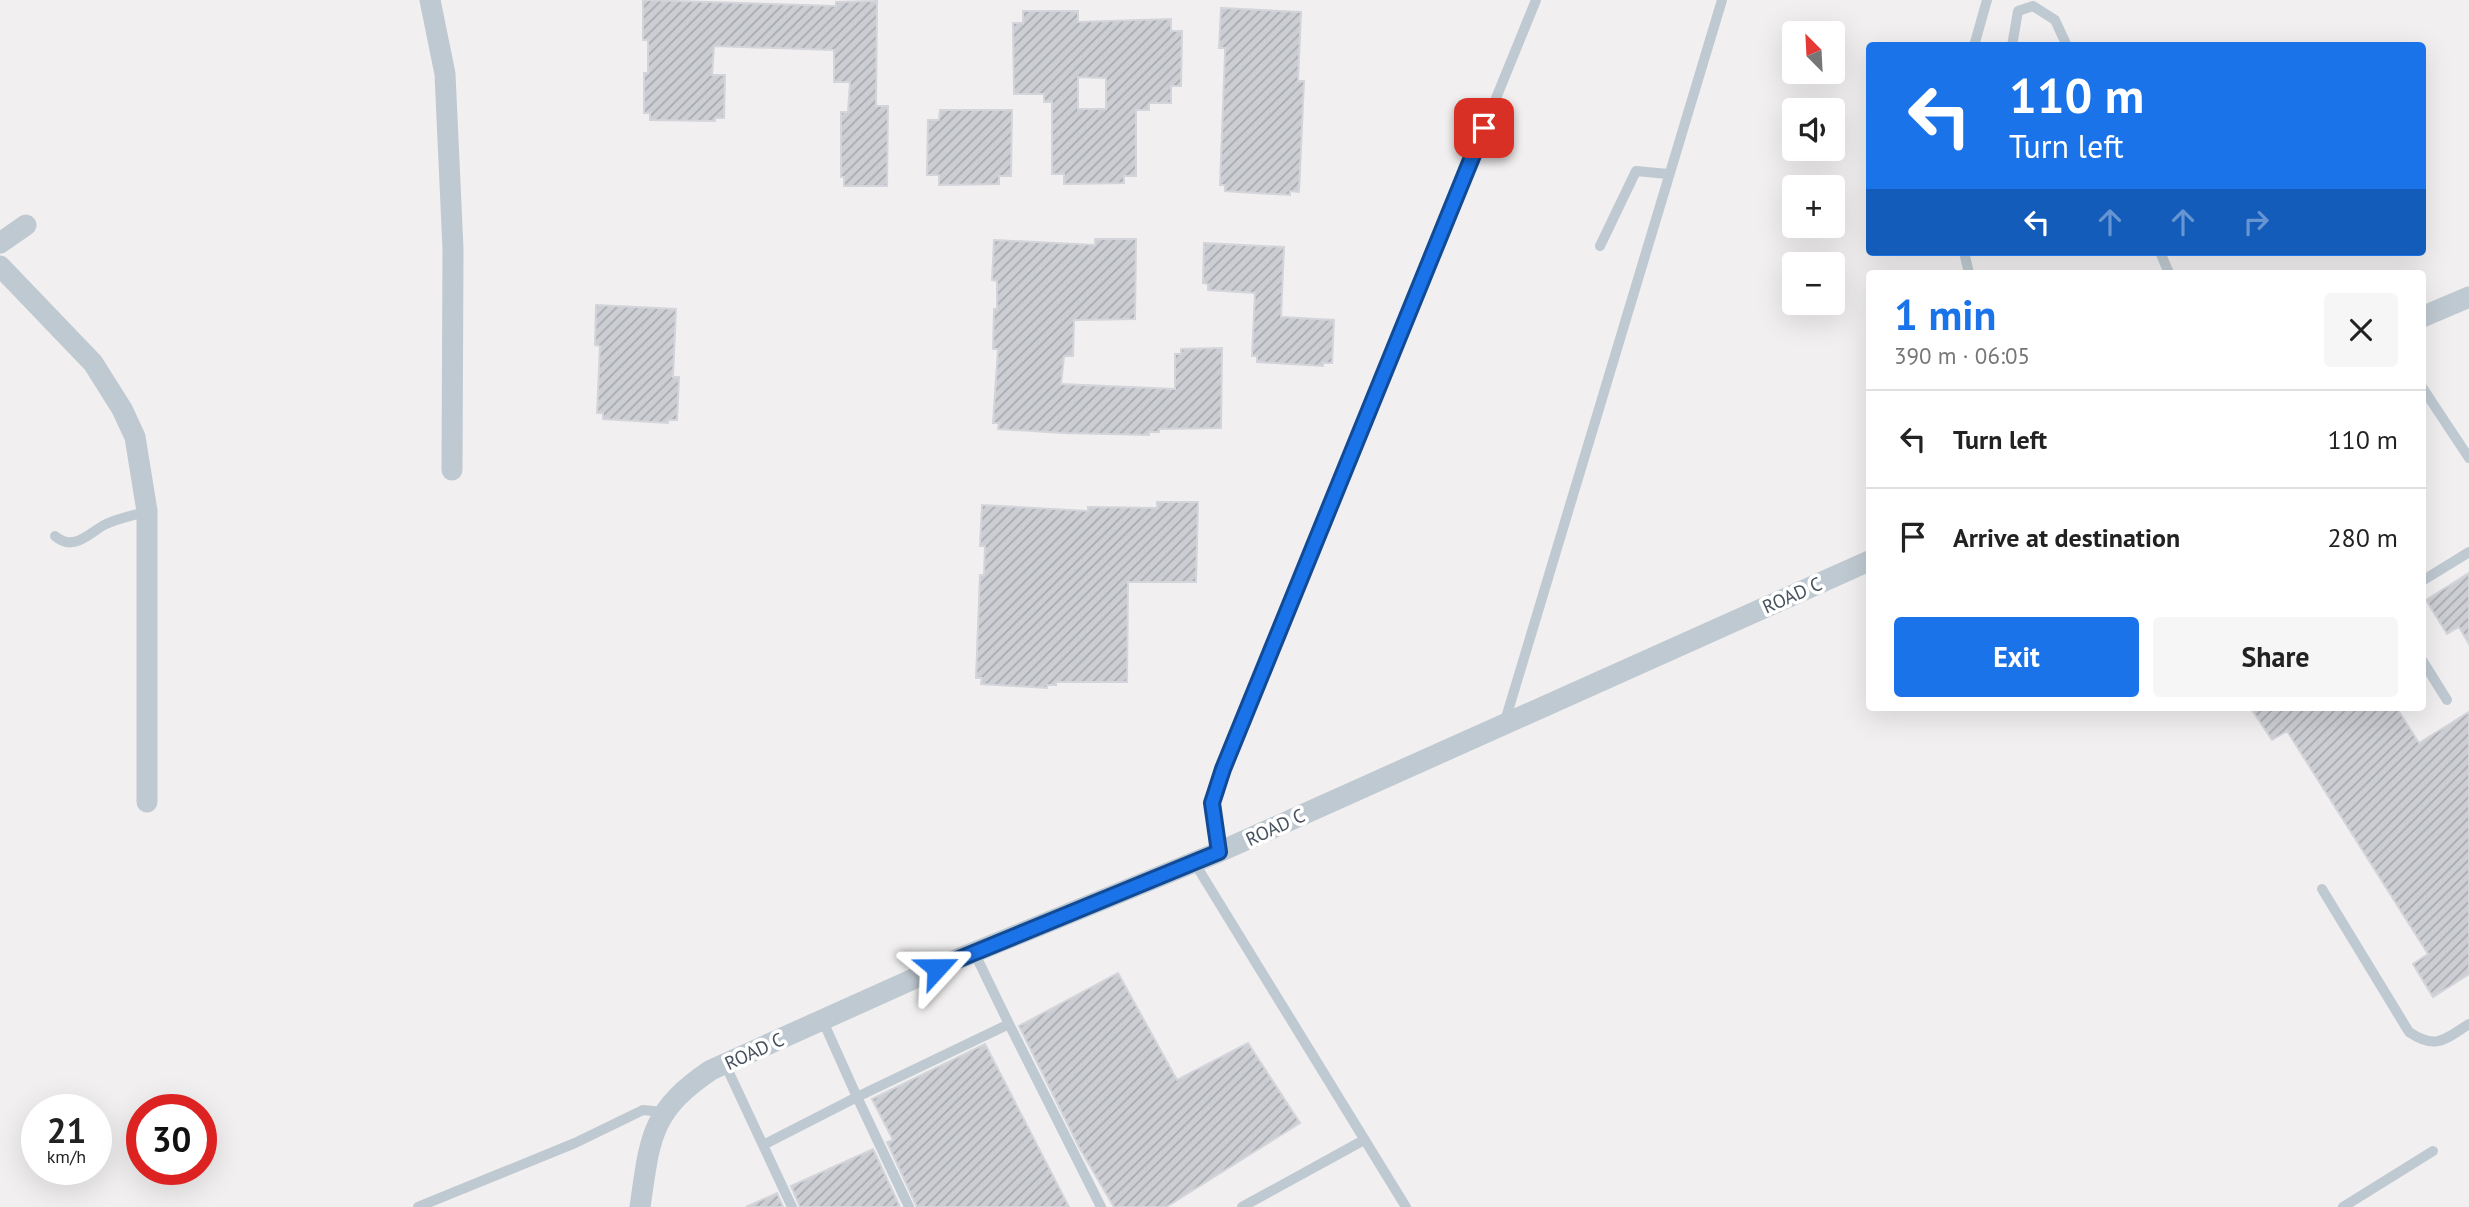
<!DOCTYPE html>
<meta charset="utf-8">
<style>
:root{--surface:#fff;--page:#f6f6f6;--text:#222;--muted:#767676;--line:#e0e0e0;--accent:#1a73e8}
body{margin:0;font-family:"PT Sans",sans-serif;background:var(--page);color:var(--text);height:100vh;display:flex;flex-direction:column;font-size:26px;white-space:nowrap}
*{box-sizing:border-box;margin:0}
p{font-size:23px;color:var(--muted)}
.icon{flex:none;width:38px;height:38px;fill:none;stroke:currentColor;stroke-width:2;stroke-linecap:round;stroke-linejoin:round}
.map{position:relative;flex:1;overflow:hidden}
.sheet{position:absolute;left:1866px;top:270px;width:560px;height:441px;display:flex;flex-direction:column;background:var(--surface);border-radius:7px;box-shadow:0 7px 28px #0002}
.sheet>*{flex:none}
.hud{position:absolute;left:1866px;top:42px;width:560px;height:214px;border-radius:7px;box-shadow:0 7px 28px #0002;background:#1a73e8;color:#fff;overflow:hidden}
.needle{width:46px;rotate:336deg}
.controls{position:absolute;left:1782px;top:21px;display:grid;gap:14px}
.controls a{display:grid;place-items:center;width:63px;height:63px;border-radius:7px;background:var(--surface);box-shadow:0 7px 28px #0002;font-size:35px}
.speed{position:absolute;left:21px;top:1094px;display:flex;gap:14px;font-size:35px;font-weight:700;text-align:center}
.speed>*{display:grid;place-content:center;width:91px;height:91px;border-radius:50%;background:var(--surface);box-shadow:0 7px 28px #0002;line-height:1}
.speed small{font-size:18px;font-weight:400}
.speed .limit{border:10px solid #d22;background:#fff;color:#111}
.pin{position:absolute;display:grid;place-items:center;width:60px;height:60px;color:#fff;margin:-30px;border-radius:14px;box-shadow:0 4px 10px #0006}
.me{position:absolute;width:77px;margin:-38px;rotate:66deg;stroke-linejoin:round;filter:drop-shadow(0 0 5px #0008)}
.turn{display:flex;align-items:center;gap:24px;height:147px;padding:0 28px;font-size:32px}
.turn .icon{width:91px;height:91px;stroke-width:2.5}
.turn b{display:block;font-size:49px;line-height:60px}
.lanes{display:flex;align-items:center;height:66px;padding:0 28px;background:#0003;justify-content:center;gap:35px;direction:ltr}
.lanes .off{opacity:.35}
.round{display:grid;place-items:center;flex:none;width:74px;height:74px;border-radius:7px;background:var(--page)}
.overview{display:flex;align-items:center;justify-content:space-between;height:119px;padding:0 28px}
h1{font-size:42px;font-weight:800;line-height:52px;color:var(--accent)}
.cta{display:flex;gap:14px;margin-top:auto;padding:14px 28px}
.cta a{flex:1;height:80px;border-radius:7px;background:var(--accent);color:#fff;font-size:28px;font-weight:800;line-height:80px;text-align:center}
.cta a+a{background:var(--page);color:var(--text)}
ul{padding:0;list-style:none}
li{display:flex;align-items:center;gap:21px;height:98px;padding:0 28px;border-top:2px solid var(--line)}
li div{flex:1}
li b{display:block;font-size:26px}
li em{font-style:normal}
.map>svg:first-child{display:block}
</style>
<div class="map">
<svg width="2469" height="1207" viewBox="0 0 2469 1207">
<defs>
<pattern id="building-hatch" width="6" height="6" patternUnits="userSpaceOnUse" patternTransform="scale(1.75)"><rect width="6" height="6" fill="#ccced4"/><path d="M-1 1l2-2M0 6l6-6M5 7l2-2" fill="none" stroke="#a7aaaf"/></pattern>
</defs>
<rect width="100%" height="100%" fill="#f1efef"/>
<path fill="url(#building-hatch)" stroke="#d3d5da" stroke-width="2" fill-rule="evenodd" d="M643,0L836,6V2L877,1L876,106H888L887,186H844V177H841V112H848L850,82H834V50L714,46L712,75H725L724,118H715V121L650,120V113H644V73H648V40H643Z
M1221,8L1301,12L1298,81H1304L1299,192L1290,191V195L1225,191V185H1220L1225,54V48H1219Z
M1023,11H1078V22L1171,19V31H1182L1181,86H1171V103H1149V110H1136V176H1124V183L1064,184V174H1052V102H1044V94H1014L1013,23H1023ZM1078,77L1106,78V109H1078Z
M940,110H1012L1011,176H999V184L939,185V175H927L928,120H939Z
M1095,239H1136L1135,319L1074,320L1073,356H1064L1061,384L1175,389V354H1181V349L1222,348L1221,428L1159,429V432H1149V435L1064,433L998,429L999,423H993L998,349H993L994,309H997V281L992,280L994,240L1095,245Z
M1204,243L1284,247L1281,317L1334,320L1332,363H1323V366L1257,362V356H1252L1255,293L1208,290V284L1203,283Z
M596,305L676,309L673,377H679L677,420H668V423L603,419V413H597L600,346L595,345Z
M1157,502H1198L1196,582H1128L1127,682H1056V685H1047V688L981,684L982,678H976L980,575H984L985,546H980L982,505L1088,511V507L1157,508Z
M2469,573V644L2459,627L2447,634L2426,600Z
M2250,707H2396L2419,743L2469,712V974L2433,997L2413,964L2428,954L2287,731L2272,740Z
M1118,973L1177,1080L1248,1043L1300,1123L1166,1207H1114L1079,1147L1019,1026Z
M985,1044L1069,1207H917L887,1142L893,1140L872,1099Z
M873,1149L900,1207H800L791,1186Z
M777,1193L783,1207H746Z"/>
<g fill="none" stroke-linecap="round" stroke-linejoin="round">
<path stroke="#bfc9d1" stroke-width="10" d="M1974,46L1987,0
M2012,46L2018,11L2033,6L2055,20L2067,46
M1600,246L1636,171L1668,174
M1964,252L1969,273
M2160,252L2169,273
M2422,387L2469,458
M55,536C73,552 88,534 104,525C117,518 133,516 147,511
M2422,581L2469,552
M2422,660L2447,700
M1505,721L1722,0
M1219,852L1212,803L1223,769L1536,0
M1194,862L1406,1207
M2322,889L2409,1032C2436,1050 2444,1040 2469,1024
M974,952L1009,1024
M822,1019L857,1097L1009,1024L1101,1207
M725,1064L792,1207
M763,1145L857,1097L909,1207
M418,1207L575,1143L643,1110L663,1112
M1242,1207L1364,1140
M2343,1207L2433,1151"/>
<path stroke="#bfc9d1" stroke-width="21" d="M430,0L445,74L453,249L452,470
M0,243L26,225
M0,266L93,363L122,409L135,437L147,511V802
M2422,317L2469,297
M640,1207C650,1138 650,1111 711,1070L960,958L1219,852L1869,561"/>
</g>
<g fill="none" stroke-linecap="round" stroke-linejoin="round">
<defs>
<path id="route" d="M937,968L1219,852L1212,803L1223,769L1484,128"/>
</defs>
<use href="#route" stroke="#114b97" stroke-width="18"/>
<use href="#route" stroke="#1a73e8" stroke-width="12"/>
</g>
<g text-anchor="middle" dominant-baseline="central" stroke-width="7" stroke-linejoin="round" paint-order="stroke">
<g font-size="19" fill="#47515d" stroke="#fff">
<text transform="translate(1792 595) rotate(-24)">ROAD C</text>
<text transform="translate(1275 827) rotate(-25)">ROAD C</text>
<text transform="translate(754 1051) rotate(-25)">ROAD C</text>
</g>
</g>
</svg>
<div class="controls">
<a><svg class="needle" viewBox="-14 -14 28 28"><path d="M0-13l5 13h-10z" fill="#e53935"/><path d="M0 13l5-13h-10z" fill="#767676"/></svg></a>
<a><svg class="icon" aria-label="sound" viewBox="0 0 24 24"><path d="M4 9h4l5-4v14l-5-4H4zM17 9q2 3 0 6"/></svg></a>
<a>+</a>
<a>−</a>
</div>
<div class="speed"><div>21<small>km/h</small></div><div class="limit">30</div></div>
<div class="pin" style="left:1484px;top:128px;background:#d93025"><svg class="icon" aria-label="arrive" viewBox="0 0 24 24"><path d="M6 21V4h12l-3 4 3 4H6"/></svg></div>
<svg class="me" style="left:937px;top:968px" viewBox="-20 -20 40 40"><path d="M0-17L14 15 0 8-14 15z" fill="#1a73e8" stroke="#fff" stroke-width="4"/></svg>
<div class="hud">
<div class="turn"><svg class="icon" aria-label="left" viewBox="0 0 24 24"><path d="M17 20v-9H6M10 6l-5 5 5 5"/></svg><div><b>110 m</b>Turn left</div></div>
<div class="lanes"><svg class="icon" aria-label="left" viewBox="0 0 24 24"><path d="M17 20v-9H6M10 6l-5 5 5 5"/></svg><svg class="icon off" aria-label="ahead" viewBox="0 0 24 24"><path d="M12 20V5M6 11l6-6 6 6"/></svg><svg class="icon off" aria-label="ahead" viewBox="0 0 24 24"><path d="M12 20V5M6 11l6-6 6 6"/></svg><svg class="icon off" aria-label="right" viewBox="0 0 24 24"><path d="M7 20v-9h11M14 6l5 5-5 5"/></svg></div>
</div>
<section class="sheet">
<div class="overview"><div><h1>1 min</h1><p>390 m · 06:05</p></div><a class="round"><svg class="icon" aria-label="close" viewBox="0 0 24 24"><path d="M6 6l12 12M18 6L6 18"/></svg></a></div>
<ul>
<li><svg class="icon" aria-label="left" viewBox="0 0 24 24"><path d="M17 20v-9H6M10 6l-5 5 5 5"/></svg><div><b>Turn left</b></div><em>110 m</em></li>
<li><svg class="icon" aria-label="arrive" viewBox="0 0 24 24"><path d="M6 21V4h12l-3 4 3 4H6"/></svg><div><b>Arrive at destination</b></div><em>280 m</em></li>
</ul>
<div class="cta"><a>Exit</a><a>Share</a></div>
</section>
</div>
